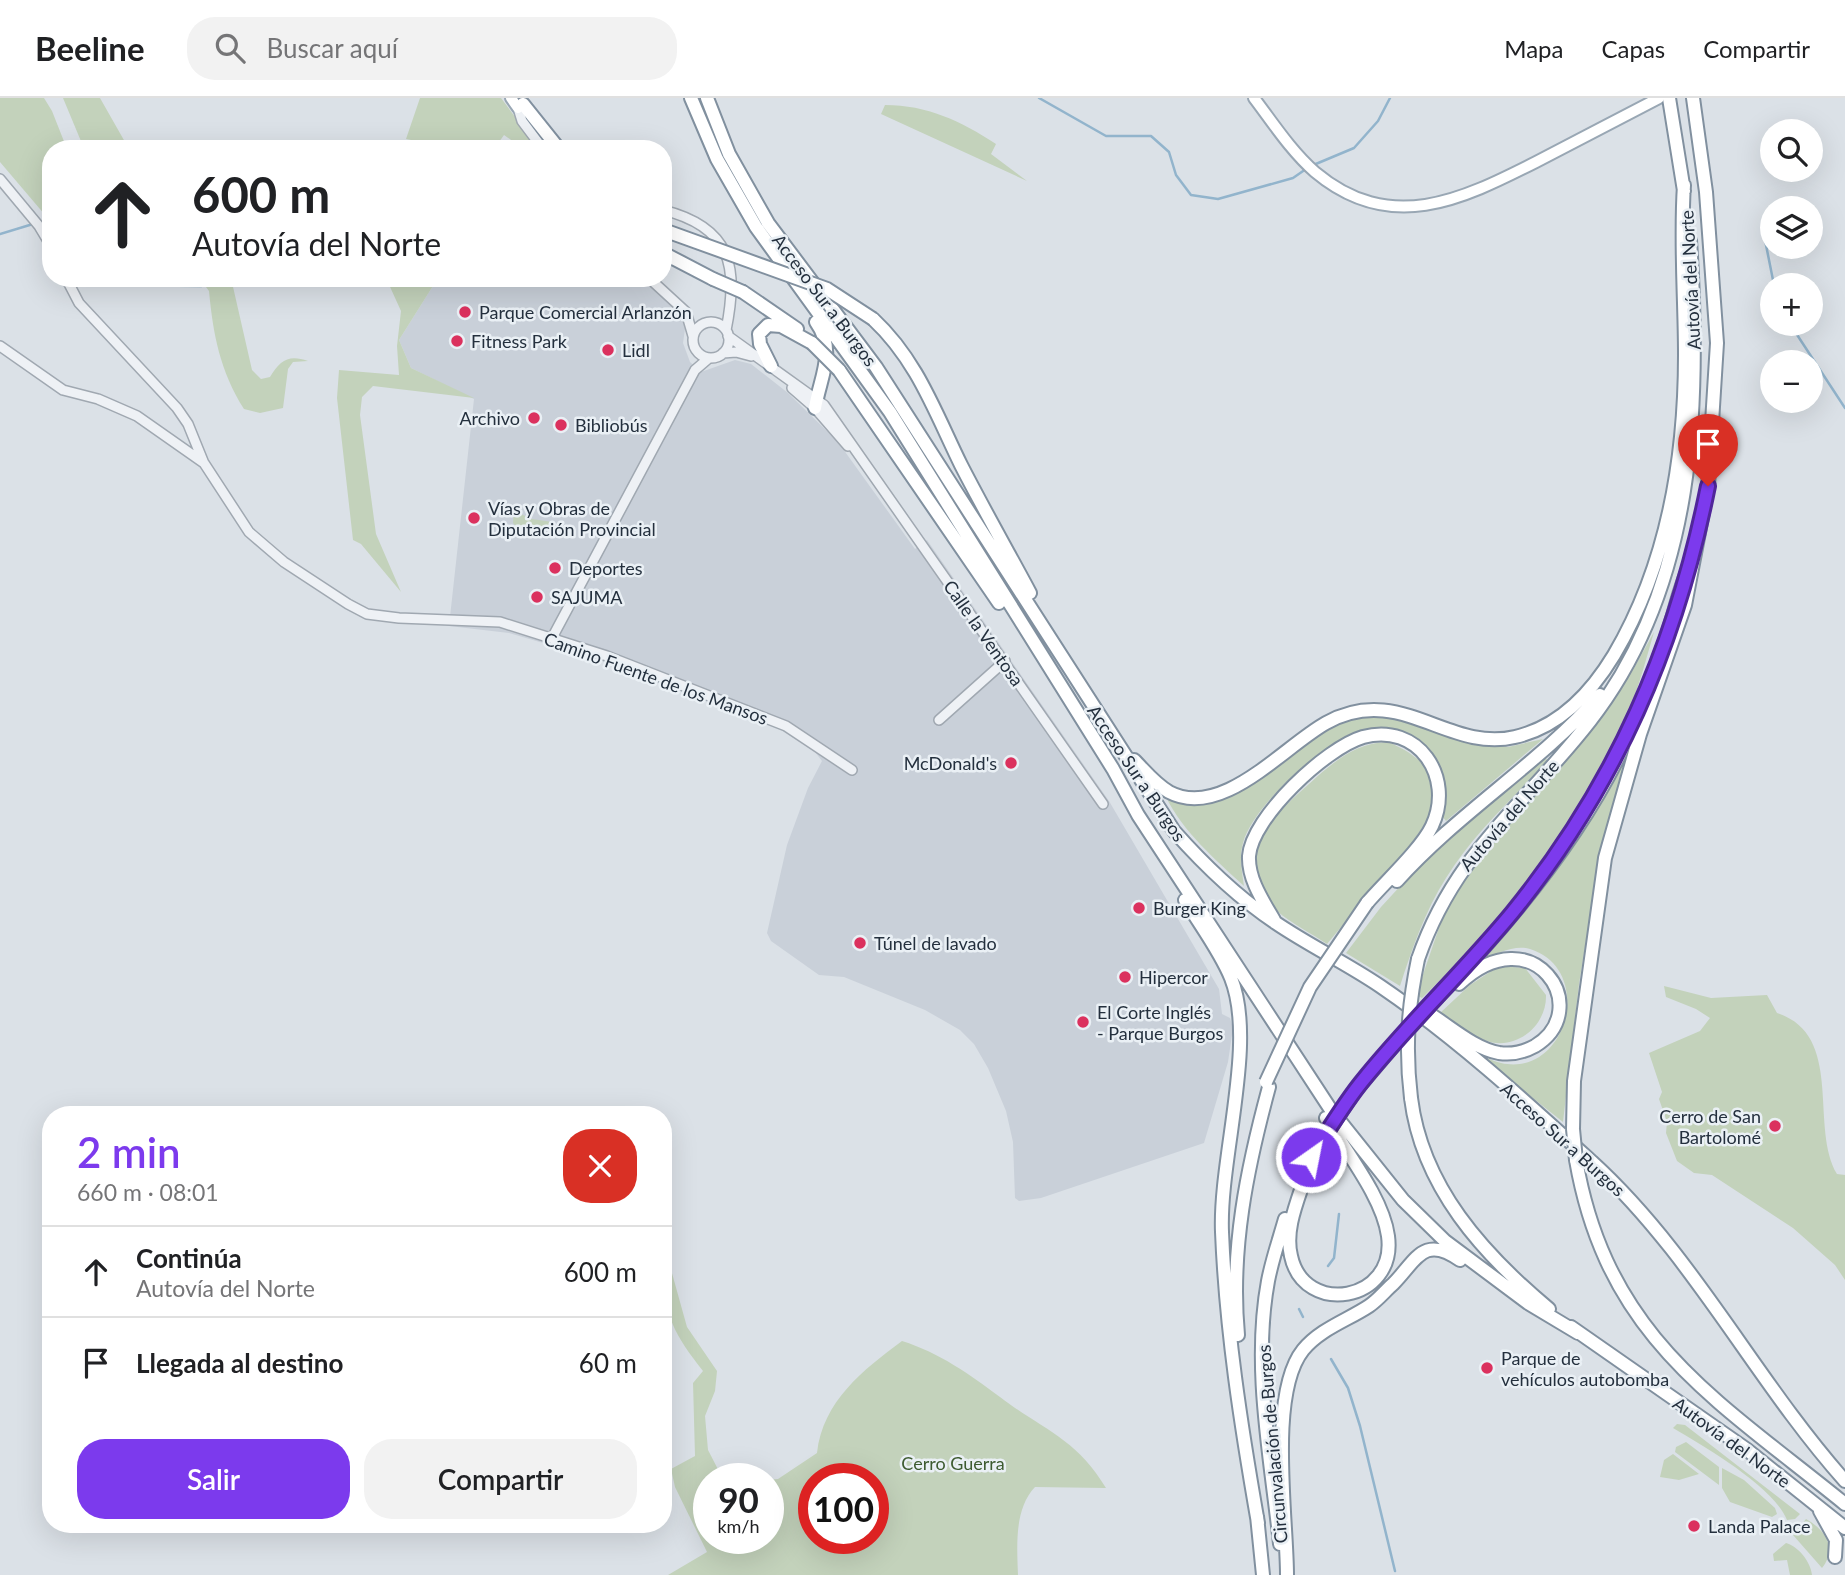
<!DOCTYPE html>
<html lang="es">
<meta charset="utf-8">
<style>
:root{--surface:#fff;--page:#f2f2f2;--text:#202124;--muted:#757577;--line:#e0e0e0;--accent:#7c3aed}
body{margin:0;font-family:Lato,sans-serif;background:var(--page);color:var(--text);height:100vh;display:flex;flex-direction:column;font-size:26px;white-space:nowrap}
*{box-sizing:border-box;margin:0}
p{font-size:23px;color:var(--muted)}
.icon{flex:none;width:38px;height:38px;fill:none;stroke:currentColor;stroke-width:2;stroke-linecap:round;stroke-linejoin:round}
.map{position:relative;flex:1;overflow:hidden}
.drawer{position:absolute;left:42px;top:1008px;width:630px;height:427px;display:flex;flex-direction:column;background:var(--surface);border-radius:28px;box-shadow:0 7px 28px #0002}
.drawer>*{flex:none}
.guide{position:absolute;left:42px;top:42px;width:630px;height:147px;border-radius:28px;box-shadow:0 7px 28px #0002;background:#fff;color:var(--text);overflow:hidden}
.controls{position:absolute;left:1760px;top:21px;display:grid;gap:14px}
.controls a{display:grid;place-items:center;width:63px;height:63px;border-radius:50%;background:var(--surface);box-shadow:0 7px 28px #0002;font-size:35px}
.speed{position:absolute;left:693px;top:1365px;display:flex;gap:14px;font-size:35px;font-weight:700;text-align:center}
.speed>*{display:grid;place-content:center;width:91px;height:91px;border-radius:50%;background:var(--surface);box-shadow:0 7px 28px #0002;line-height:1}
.speed small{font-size:18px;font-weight:400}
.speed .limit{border:10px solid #d22;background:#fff;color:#111}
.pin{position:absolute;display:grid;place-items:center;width:60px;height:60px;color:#fff;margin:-72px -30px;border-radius:50% 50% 50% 0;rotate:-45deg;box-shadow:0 0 7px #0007}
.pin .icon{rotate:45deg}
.me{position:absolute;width:77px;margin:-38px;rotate:33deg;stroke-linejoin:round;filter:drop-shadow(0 0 5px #0008)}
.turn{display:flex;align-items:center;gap:24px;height:147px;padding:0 35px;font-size:32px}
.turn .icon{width:91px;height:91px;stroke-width:2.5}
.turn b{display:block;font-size:49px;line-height:60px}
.round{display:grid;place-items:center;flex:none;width:74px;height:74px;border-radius:28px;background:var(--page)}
.summary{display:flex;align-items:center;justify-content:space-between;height:119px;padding:0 35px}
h1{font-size:42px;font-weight:600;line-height:52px;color:var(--accent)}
.action{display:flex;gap:14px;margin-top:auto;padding:14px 35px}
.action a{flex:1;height:80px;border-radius:28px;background:var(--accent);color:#fff;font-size:28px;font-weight:600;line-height:80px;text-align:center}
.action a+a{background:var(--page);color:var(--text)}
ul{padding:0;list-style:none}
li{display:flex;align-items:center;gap:21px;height:91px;padding:0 35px;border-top:2px solid var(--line)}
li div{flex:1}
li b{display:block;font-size:26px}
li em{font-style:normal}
header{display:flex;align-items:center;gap:42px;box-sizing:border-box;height:98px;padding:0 35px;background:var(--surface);border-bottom:2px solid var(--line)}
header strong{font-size:33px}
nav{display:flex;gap:38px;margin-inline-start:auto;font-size:24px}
.search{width:490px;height:63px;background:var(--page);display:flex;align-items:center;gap:18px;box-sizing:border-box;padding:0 24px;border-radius:28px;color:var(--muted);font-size:26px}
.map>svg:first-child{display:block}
</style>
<header>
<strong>Beeline</strong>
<div class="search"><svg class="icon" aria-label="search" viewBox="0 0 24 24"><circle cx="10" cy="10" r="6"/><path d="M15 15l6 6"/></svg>Buscar aquí</div>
<nav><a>Mapa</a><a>Capas</a><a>Compartir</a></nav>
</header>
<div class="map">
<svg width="1845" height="1477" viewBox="0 0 1845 1477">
<rect width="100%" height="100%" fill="#dbe1e7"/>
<path fill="#c9d0d9" d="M438,180H643L682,218L685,231L683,245L690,264L701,274L735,262L751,266L788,295L838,344L915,451L927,442L1109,703L1219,891L1222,916L1230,920L1233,930L1228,964L1204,1045L1041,1100L1019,1103L1015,1100L1013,1044L1006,1013L988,970L974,946L960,932L925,912L844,879L819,877L771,843L767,835L787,747L808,690L822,663L815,654L778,630L594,560L509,535L449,528L474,301L411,270L399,242Z"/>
<path fill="#c3d2bb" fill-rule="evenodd" d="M0,0H44L52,13L67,51H51V124L0,64Z
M63,0H100L129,51H87L83,48Z
M420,0H501L539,51H524L504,37L494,51H457L406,41Z
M885,7C927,7 961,23 996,46L991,56L1027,83L881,16Z
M364,42H379L427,51H311Z
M214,180H231L252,272L261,281L270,279C280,262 289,256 308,263L293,264L288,271L283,310L260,315L244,311C220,273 213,236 209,193L203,185Z
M386,180H438L399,242L411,270L474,300L373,288L362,299L360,317L376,436L401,494L361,446L353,442L337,300L339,272L399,277L397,248L401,213Z
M514,413L532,421L552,424L541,437L525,438L513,425Z
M1654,534C1646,561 1639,589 1628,615C1585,723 1505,820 1422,900L1416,897L1443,818L1469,773L1593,627L1633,572Z
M1368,615L1406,621L1451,639L1508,649L1543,641L1446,723L1442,718C1459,669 1418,621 1367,631C1328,639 1253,707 1243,745C1239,759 1242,774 1244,788C1216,762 1183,734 1166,699L1212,703L1313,637L1339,623Z
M1388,644C1469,678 1428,727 1387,775C1367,798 1347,822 1327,846C1311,835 1292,826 1277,813C1270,808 1265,794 1261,785C1244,742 1280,712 1309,686C1332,665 1356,644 1388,644Z
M1630,646L1601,749L1579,886L1563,1024L1476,955C1484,958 1492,963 1501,965C1567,980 1596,872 1530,851C1515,846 1496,856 1483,861C1541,794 1591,725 1630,646Z
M1545,659L1548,663C1513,700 1473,736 1446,780C1425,813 1412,851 1400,888L1346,855L1381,809L1438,747Z
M1499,868L1525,870L1546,897C1547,927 1517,953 1487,943C1470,938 1455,924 1440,915L1470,887Z
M1664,888L1711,900L1767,897L1777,915C1845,937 1809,1029 1837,1076L1845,1077V1182L1835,1167L1793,1130L1712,1077L1694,1075L1677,1063L1666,1035L1667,1024L1659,1001L1662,994L1649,955L1700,933L1710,920L1696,911L1666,899Z
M670,1168L687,1229L717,1273L715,1293L705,1318L708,1352L723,1381H709V1440H768V1382L778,1381L817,1355C823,1303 863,1272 902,1243C940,1255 969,1276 1000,1299C1043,1332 1076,1340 1106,1390L1035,1389C1014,1411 1017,1448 1018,1477H668L707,1454L675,1389L671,1371L695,1358L693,1285L703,1273C675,1237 663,1217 663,1170ZM814,1381H873V1440H814Z
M1677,1326L1685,1327L1800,1416L1795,1421L1787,1422C1774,1389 1704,1348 1673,1330Z
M1686,1344L1719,1369V1387L1675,1354L1676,1349Z
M1673,1356L1699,1376L1679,1382L1660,1379L1664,1362Z
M1722,1370L1744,1382L1775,1410L1777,1416L1772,1419L1730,1404L1722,1390Z
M1806,1421C1827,1433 1837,1451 1822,1470L1793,1437Z
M1786,1445C1798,1448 1811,1464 1812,1477H1790L1787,1462L1774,1463L1773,1456Z"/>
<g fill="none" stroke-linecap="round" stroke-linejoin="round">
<path stroke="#92b4cc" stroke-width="2.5" d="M1039,0L1106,38H1151L1169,54L1176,77L1191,97L1218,101L1293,80L1306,71
M1311,68L1354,50L1378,23L1390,0
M1773,123L1764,137L1774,187
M0,136L33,126
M85,180L106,187L201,188L223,180
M1790,226L1845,310
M1328,1168L1334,1160L1339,1116
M1299,1211L1303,1219
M1331,1261L1348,1290L1360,1328L1395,1473"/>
<defs>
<path id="minor" d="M518,10L522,23L543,51
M0,81L39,128L51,148
M663,112C731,129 739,168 726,232
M66,180L79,205L177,310L188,326L203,363
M649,180L686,214L693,238
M693 242a18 18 0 1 1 36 0a18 18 0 1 1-36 0Z
M728,238L824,307L1103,706
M0,248L63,292L98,301L137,318L204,365L249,434L284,464L348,506L367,516L399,520L500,524L607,558L786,628L852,672
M723,255L736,254L751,258
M792,290L815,310L848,348
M552,540L695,272L709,260
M939,622L1005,563"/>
<path id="major" d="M511,0L518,10
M1254,0C1273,25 1291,53 1315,74C1390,137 1461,102 1536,64C1577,43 1618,21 1659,0"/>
<path id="highway" d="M691,0L717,61L756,129L890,314L1113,671L1138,717L1331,1012L1403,1102L1445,1143L1528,1205L1578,1235
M707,0L729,56L768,125L876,269L1174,733C1205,768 1237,799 1276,825C1310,848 1346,865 1380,888C1455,939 1525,1003 1592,1064C1693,1156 1755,1282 1845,1383
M1669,0L1684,93
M523,6L559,51
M663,155L713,181
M743,194L797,231
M873,221C917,262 935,314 961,367C983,410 1007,452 1030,495
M771,268L760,246L759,236L768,227L781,228L812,245
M839,272L999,505
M815,310C820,279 837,253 816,224
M1134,662C1145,673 1155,686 1169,694C1222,722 1283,649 1326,625C1400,584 1448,655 1515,639C1559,629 1591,595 1614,557C1667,467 1685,360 1685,257C1685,200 1680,144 1684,87
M1397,783C1459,714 1539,666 1600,597
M1185,802C1200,827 1220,853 1231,880C1257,945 1219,1060 1222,1134C1226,1232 1241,1328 1258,1425
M1274,822C1263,803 1248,781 1249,758C1252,719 1326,650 1363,639C1418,624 1455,679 1432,728C1421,751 1385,784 1367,805
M1418,861C1455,754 1524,708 1590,623C1696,487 1701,307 1690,142
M1438,899C1508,827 1584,735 1626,643C1641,607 1656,571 1668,534C1676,510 1680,486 1692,463
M1428,915C1450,928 1473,950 1499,955C1512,957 1524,954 1535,948C1596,911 1533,816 1459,886
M1355,993L1401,939
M1411,1000C1422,1089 1483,1156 1549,1211
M1573,1031L1574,983L1605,760L1640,636L1685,507L1708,388L1717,245L1706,94L1693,0
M1311,1059C1304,1091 1283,1126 1291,1158C1304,1219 1397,1204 1388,1138C1383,1100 1346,1054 1326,1020
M1576,1062C1607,1240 1716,1301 1845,1406
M1571,1229L1746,1351L1845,1430
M1238,1237C1230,1152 1247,1070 1269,989
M1820,1413L1836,1442L1835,1459
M1257,1418L1263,1477
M1280,1446C1271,1361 1252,1269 1268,1183C1272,1162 1279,1142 1285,1121
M1287,1477C1287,1420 1268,1296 1303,1252C1320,1231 1348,1222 1369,1208C1378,1202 1385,1193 1393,1186C1416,1163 1423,1136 1460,1162"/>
</defs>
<use href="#minor" stroke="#a0a8b1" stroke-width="12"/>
<use href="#major" stroke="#99a7b4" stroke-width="14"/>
<use href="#highway" stroke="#81909f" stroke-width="16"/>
<use href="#minor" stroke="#eef1f5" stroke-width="9"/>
<use href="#major" stroke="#fff" stroke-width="10"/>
<use href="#highway" stroke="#fff" stroke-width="12"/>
<defs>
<path id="highway-bridge" d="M669,134L827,191L873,221
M713,181L743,194
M812,245L839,272
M1406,934L1438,899
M1266,984L1310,889L1367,805
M1411,1000C1405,951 1408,909 1418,861
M1573,1031L1576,1062
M1311,1059L1355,993"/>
</defs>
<use href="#highway-bridge" stroke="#81909f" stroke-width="16" stroke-linecap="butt"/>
<use href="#highway-bridge" stroke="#fff" stroke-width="12"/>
</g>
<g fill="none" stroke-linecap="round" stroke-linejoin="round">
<defs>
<path id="route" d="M1311,1059C1328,1033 1344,1005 1364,981C1411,923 1465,872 1512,815C1616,687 1676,548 1708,388"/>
</defs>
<use href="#route" stroke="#51269a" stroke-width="18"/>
<use href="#route" stroke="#7c3aed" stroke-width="12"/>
</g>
<g fill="#db315e" stroke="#eaf0f5" stroke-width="2.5">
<circle cx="465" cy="214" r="7"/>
<circle cx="457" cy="243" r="7"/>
<circle cx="608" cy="252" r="7"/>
<circle cx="534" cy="320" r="7"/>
<circle cx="561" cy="327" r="7"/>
<circle cx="474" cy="420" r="7"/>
<circle cx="555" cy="470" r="7"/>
<circle cx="537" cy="499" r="7"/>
<circle cx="1011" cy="665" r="7"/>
<circle cx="1139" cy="810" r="7"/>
<circle cx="860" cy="845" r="7"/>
<circle cx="1125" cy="879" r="7"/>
<circle cx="1083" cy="924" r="7"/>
<circle cx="1775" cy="1028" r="7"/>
<circle cx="1487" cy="1270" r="7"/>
<circle cx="1694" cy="1428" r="7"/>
</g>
<g text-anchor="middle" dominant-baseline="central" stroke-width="5" stroke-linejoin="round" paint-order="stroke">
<g font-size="18" fill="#24303e" stroke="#eaf0f5">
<text transform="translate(1690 182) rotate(-93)">Autovía del Norte</text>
<text transform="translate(825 202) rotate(53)">Acceso Sur a Burgos</text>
<text transform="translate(984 535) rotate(55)">Calle la Ventosa</text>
<text transform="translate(656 580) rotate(20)">Camino Fuente de los Mansos</text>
<text transform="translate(1137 675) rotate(56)">Acceso Sur a Burgos</text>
<text transform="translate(1509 717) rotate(-49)">Autovía del Norte</text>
<text transform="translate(1563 1041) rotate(42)">Acceso Sur a Burgos</text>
<text transform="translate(1732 1344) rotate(36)">Autovía del Norte</text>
<text transform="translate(1272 1346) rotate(-95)">Circunvalación de Burgos</text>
</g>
<g font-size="18" fill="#24303e" stroke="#eaf0f5" text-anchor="start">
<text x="479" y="214">Parque Comercial Arlanzón</text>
<text x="471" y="243">Fitness Park</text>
<text x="622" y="252">Lidl</text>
<text x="520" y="320" text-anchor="end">Archivo</text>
<text x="575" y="327">Bibliobús</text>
<text x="488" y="410">Vías y Obras de<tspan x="488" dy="21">Diputación Provincial</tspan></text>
<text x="569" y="470">Deportes</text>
<text x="551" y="499">SAJUMA</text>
<text x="997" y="665" text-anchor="end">McDonald's</text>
<text x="1153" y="810">Burger King</text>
<text x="874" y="845">Túnel de lavado</text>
<text x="1139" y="879">Hipercor</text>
<text x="1097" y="914">El Corte Inglés<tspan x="1097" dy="21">- Parque Burgos</tspan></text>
<text x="1761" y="1018" text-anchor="end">Cerro de San<tspan x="1761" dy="21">Bartolomé</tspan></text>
<text x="1501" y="1260">Parque de<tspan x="1501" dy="21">vehículos autobomba</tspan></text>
<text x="1708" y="1428">Landa Palace</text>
</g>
<g font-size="18" fill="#3d5b30" stroke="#eaf0f5">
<text x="953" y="1365">Cerro Guerra</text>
</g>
</g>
</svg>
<div class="controls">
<a><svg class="icon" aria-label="search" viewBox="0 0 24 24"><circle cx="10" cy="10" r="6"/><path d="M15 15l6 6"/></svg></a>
<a><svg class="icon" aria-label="layers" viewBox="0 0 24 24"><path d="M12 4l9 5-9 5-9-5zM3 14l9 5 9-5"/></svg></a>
<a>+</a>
<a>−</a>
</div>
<div class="speed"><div>90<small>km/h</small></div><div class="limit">100</div></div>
<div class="pin" style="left:1708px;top:388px;background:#d93025"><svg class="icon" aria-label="arrive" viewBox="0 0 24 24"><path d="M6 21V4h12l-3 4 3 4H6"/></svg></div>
<svg class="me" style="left:1311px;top:1059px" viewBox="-20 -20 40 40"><circle r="17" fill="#7c3aed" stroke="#fff" stroke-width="3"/><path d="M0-11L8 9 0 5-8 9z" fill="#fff"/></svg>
<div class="guide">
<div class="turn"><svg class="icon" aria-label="ahead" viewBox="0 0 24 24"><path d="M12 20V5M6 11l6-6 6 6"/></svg><div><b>600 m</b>Autovía del Norte</div></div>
</div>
<section class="drawer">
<div class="summary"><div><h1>2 min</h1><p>660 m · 08:01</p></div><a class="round" style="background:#d93025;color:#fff"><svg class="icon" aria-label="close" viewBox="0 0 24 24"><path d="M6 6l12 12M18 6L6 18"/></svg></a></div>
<ul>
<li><svg class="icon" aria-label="ahead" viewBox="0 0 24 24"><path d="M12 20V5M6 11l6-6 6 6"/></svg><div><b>Continúa</b><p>Autovía del Norte</p></div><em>600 m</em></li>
<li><svg class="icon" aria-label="arrive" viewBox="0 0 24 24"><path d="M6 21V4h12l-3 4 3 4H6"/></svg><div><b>Llegada al destino</b></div><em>60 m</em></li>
</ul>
<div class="action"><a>Salir</a><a>Compartir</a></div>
</section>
</div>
